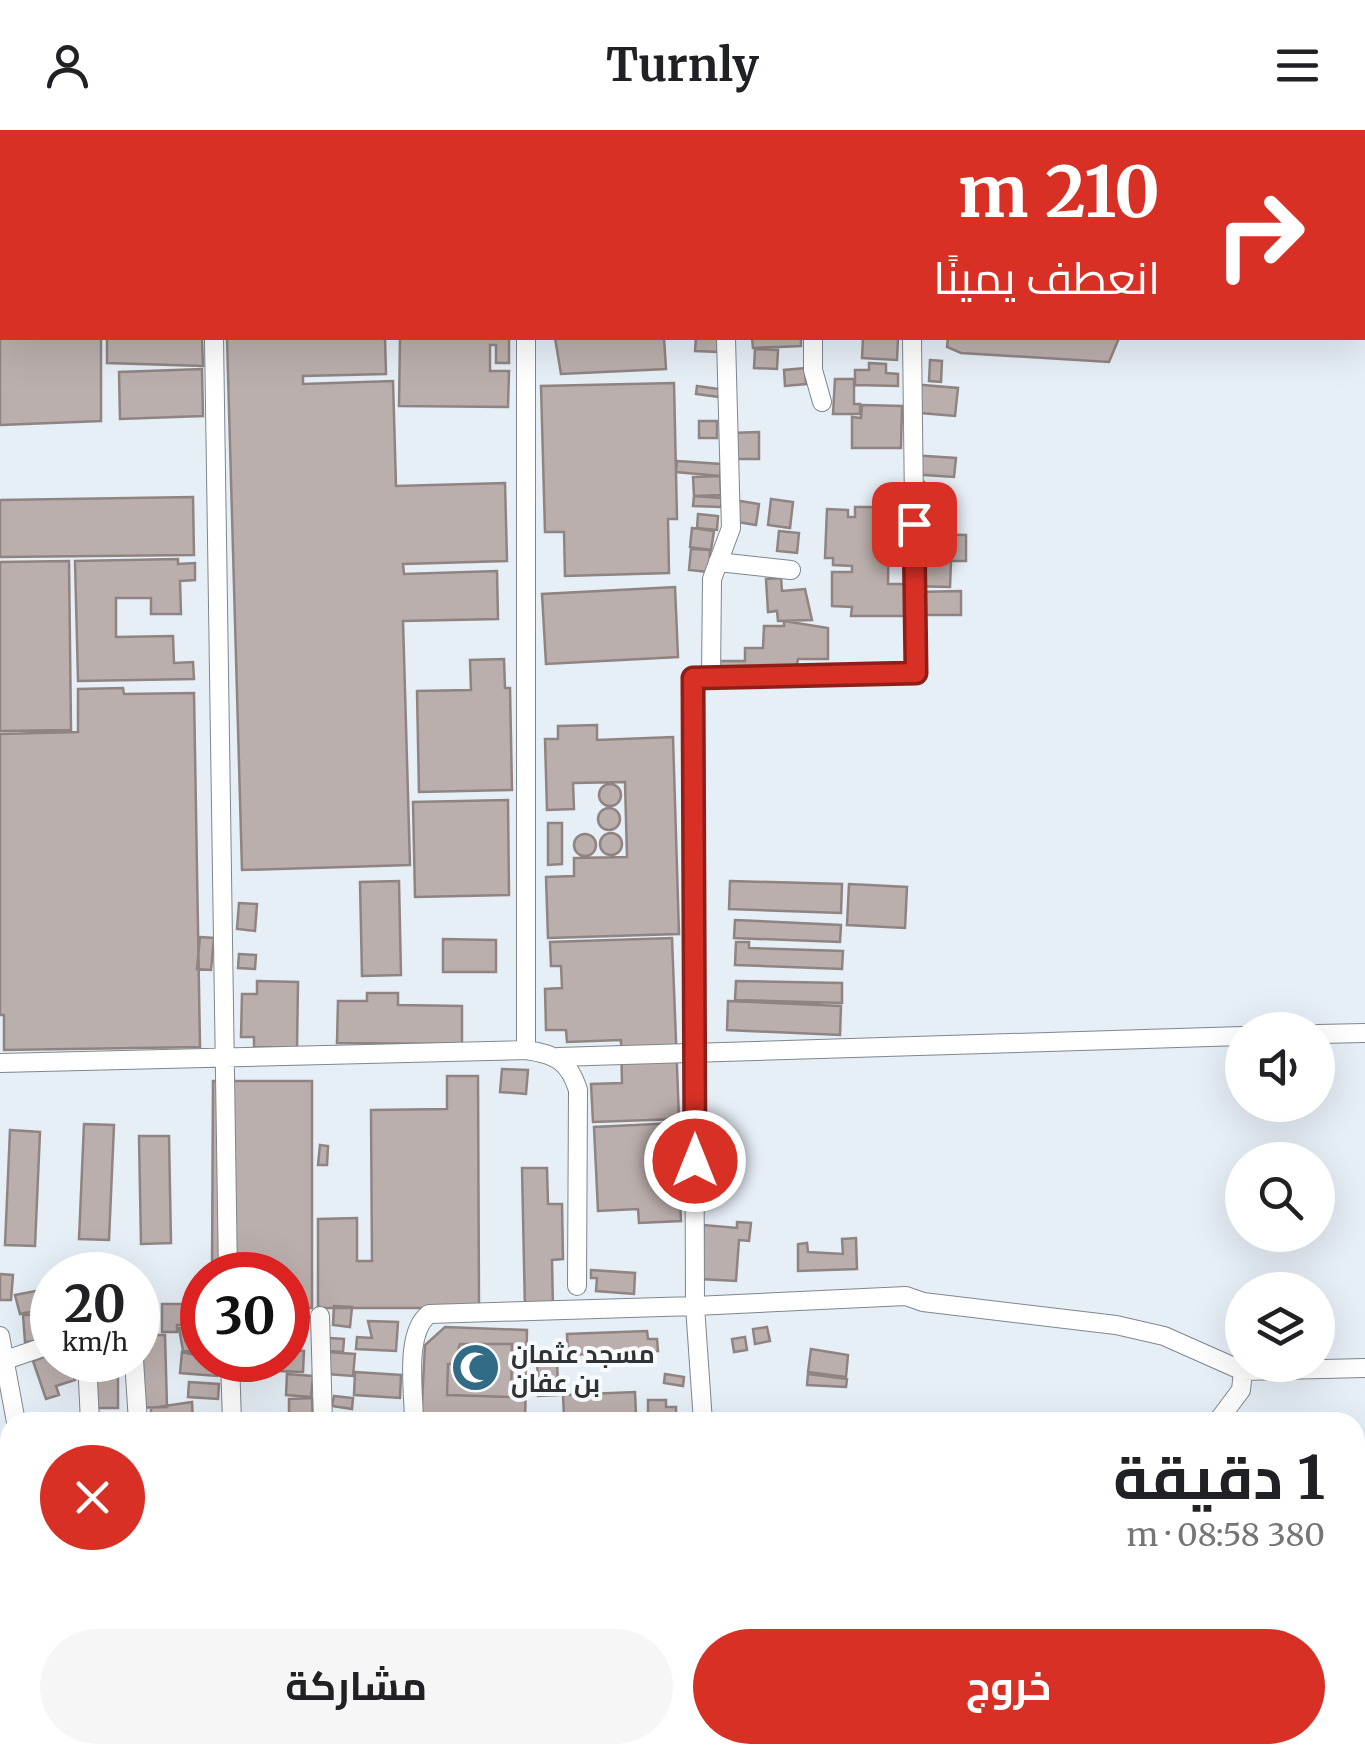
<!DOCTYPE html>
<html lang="ar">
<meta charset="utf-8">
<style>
:root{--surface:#fff;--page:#f6f6f6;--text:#202124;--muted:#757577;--accent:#d93025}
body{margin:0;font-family:Merriweather,Cairo,serif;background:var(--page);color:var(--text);direction:rtl;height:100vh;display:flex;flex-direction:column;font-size:38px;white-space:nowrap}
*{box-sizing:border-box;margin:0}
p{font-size:32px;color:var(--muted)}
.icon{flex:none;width:55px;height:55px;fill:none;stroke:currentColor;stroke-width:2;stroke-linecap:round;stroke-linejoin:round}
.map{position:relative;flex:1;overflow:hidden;direction:ltr}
.drawer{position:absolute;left:0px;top:1282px;width:1365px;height:352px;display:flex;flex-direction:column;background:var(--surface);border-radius:30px 30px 0 0;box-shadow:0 10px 40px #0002;direction:rtl}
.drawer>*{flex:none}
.hud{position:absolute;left:0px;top:0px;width:1365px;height:210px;box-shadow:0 10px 40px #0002;direction:rtl;background:#d93025;color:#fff;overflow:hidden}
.fabs{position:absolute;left:1225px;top:882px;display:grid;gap:20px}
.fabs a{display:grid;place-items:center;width:110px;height:110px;border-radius:50%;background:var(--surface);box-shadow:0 10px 40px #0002;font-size:50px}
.speed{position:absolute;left:30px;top:1122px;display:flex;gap:20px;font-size:50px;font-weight:700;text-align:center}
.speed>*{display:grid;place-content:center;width:130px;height:130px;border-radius:50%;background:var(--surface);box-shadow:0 10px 40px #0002;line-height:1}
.speed small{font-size:25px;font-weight:400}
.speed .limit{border:15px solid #d22;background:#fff;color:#111}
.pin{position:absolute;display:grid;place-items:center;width:85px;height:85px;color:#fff;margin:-42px;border-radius:20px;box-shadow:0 5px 15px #0006}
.me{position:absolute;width:110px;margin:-55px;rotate:0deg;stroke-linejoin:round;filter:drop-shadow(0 0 8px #0008)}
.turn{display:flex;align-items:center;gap:35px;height:210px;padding:0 40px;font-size:45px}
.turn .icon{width:130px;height:130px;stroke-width:2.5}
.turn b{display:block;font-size:70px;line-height:85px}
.round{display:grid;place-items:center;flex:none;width:105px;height:105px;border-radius:52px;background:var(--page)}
.headline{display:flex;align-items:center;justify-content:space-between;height:170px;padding:0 40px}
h1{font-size:60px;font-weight:700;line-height:75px}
.action{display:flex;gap:20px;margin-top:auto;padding:20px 40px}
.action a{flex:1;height:115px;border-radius:60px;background:var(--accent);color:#fff;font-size:40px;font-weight:700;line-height:115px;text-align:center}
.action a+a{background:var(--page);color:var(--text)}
header{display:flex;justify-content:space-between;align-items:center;height:130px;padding:0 40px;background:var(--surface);font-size:45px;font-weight:700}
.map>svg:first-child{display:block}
</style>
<header><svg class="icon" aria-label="menu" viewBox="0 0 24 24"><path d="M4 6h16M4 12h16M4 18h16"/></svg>Turnly<svg class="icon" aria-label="person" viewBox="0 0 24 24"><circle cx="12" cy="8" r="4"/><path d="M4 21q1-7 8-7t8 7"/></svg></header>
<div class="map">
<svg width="1365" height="1634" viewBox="0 0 1365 1634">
<rect width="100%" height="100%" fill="#e6eef6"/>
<path fill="#bbafad" stroke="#8f8482" stroke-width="2.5" d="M231,0H387V2H231Z
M590,0H666V2H540Z
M947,0H1024L947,2Z
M0,96L2,208H101V291L0,295Z
M107,208H202L203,236L107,233Z
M227,208H385L386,244L303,246V254L393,251L396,356L505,353L507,431L403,434L404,444L497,441L498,489L403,491L410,735L242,740Z
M400,208H509V233H496V215H490V241H509L508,277L399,276Z
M555,208H664L666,239L561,244Z
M696,208H719L718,222L695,221Z
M752,208H801V216L753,218Z
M863,208H898L897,230L862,228Z
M948,208H1119L1109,232L961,223L947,217Z
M755,219L778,220L777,239L754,238Z
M930,230L942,231L941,252L929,251Z
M869,233L886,234V243L898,244V256L855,255V240H869Z
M805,238L806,254L785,256L784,240Z
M202,239L203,286L120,289L119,242Z
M835,249H854V274H860V284H833Z
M674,253L677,389H668L669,443L565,446L564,402H545L541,256Z
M911,254L958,258L955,286L909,282Z
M697,256L719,259V267L696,264Z
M862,275L902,276L901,318H852V287L861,288Z
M699,291H717V308H699Z
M759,302V329H730L729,303Z
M910,325L956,328L954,347L909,344Z
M677,331L721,334L720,346L676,342Z
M720,346L721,365L694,366L693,347Z
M909,352H924L923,404L966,405V431H951L950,457L905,456V486H851L852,477L832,476V442H852V436L833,435V428H825L827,379L848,380V387H855V377H889L888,454H908Z
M694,366L722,368L721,377L693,376Z
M193,367L194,425L0,427V370Z
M771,369L793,372L790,398L768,395Z
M734,370L759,374L756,395L737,392Z
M698,384L718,386L717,400L697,398Z
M692,398L714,401L711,420L690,417Z
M779,401L799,403L797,423L777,421Z
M691,419L710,420L709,442L689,440Z
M178,429V434L195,433V450L180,451L181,484H151V468H116V507L173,506L174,533L193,532L194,549L78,551L75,431Z
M69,431L71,600L0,601V432Z
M781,448L782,461L805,459L812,490L778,491L777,481L768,482L766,449Z
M675,457L678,527L546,534L542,464Z
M961,461V485H917L916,462Z
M784,491L828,498V529H798L795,544H711V531H745V518H763L764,496H784Z
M504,529L505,558H510L512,660L419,662L417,561L471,560L470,530Z
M123,558L124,564L194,563L200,917L4,920V885H0V604L78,602V559Z
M597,595V610L673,607L679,804L548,808L546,747L574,746V728L627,727L625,652L573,653L574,679L547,680L545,609H558V596Z
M599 665a11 11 0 1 1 22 0a11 11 0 1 1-22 0Z
M508,670L509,765L415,767L413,672Z
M598 689a11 11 0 1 1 22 0a11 11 0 1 1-22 0Z
M548,693H562V734L548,735Z
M600 714a11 11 0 1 1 22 0a11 11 0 1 1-22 0Z
M574 715a11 11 0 1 1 22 0a11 11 0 1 1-22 0Z
M399,751L401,845L362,846L360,752Z
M730,751L842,754L841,783L729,779Z
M849,754L907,757L905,798L847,795Z
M239,773L257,774L255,801L237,799Z
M735,790L841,795L840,812L734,808Z
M200,807L214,808L211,840L197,839Z
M672,808L679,989L593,992L591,954L622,953L621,910L567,912L566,900H546L545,859L562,858L561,836H551L550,812Z
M443,809L496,810V842H443Z
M736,812H749V818L843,821L842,839L735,835Z
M239,824L256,825L255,839L238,838Z
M257,851L298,852L297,918L254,917V907H241L242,864H257Z
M736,851L842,853V873L735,870Z
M367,863H398V875L462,876V914L337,913L338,871H367Z
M728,871L841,876L840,905L727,900Z
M502,939L528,940L526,964L500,962Z
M447,946H478L479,1178H318V1089L357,1088V1131H372L371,980L447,979Z
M213,951H312V1178H288V1145H212Z
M676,993L681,1091L639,1093L638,1079L598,1081L594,997Z
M84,994L114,995L109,1110L79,1109Z
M10,1000L40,1002L35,1116L5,1115Z
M139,1006H169L171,1113L141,1114Z
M320,1015L328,1016L327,1035H318Z
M522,1038H547L548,1074H562L563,1129L552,1130L553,1179L525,1180Z
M737,1092L751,1093L749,1111L739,1110L736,1151L700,1149L704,1095L737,1098Z
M856,1108L857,1139L798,1141V1114L807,1113L808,1122L843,1124L842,1109Z
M591,1140L635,1143L634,1164L596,1161L597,1148H591Z
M0,1144L13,1145L11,1170H0Z
M36,1161L40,1180L20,1184L15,1165Z
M52,1174L48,1210L25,1212L23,1185H35L36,1194H43L42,1175Z
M162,1174H186L185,1195H177V1202H162Z
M334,1176L352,1177L350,1197L333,1195Z
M140,1180L157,1181L155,1206L138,1205Z
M368,1191L398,1192L396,1221L356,1219L357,1207L372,1208Z
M445,1197L527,1200L525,1292H421L425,1215Z
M767,1197L770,1211L755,1214L753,1199Z
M179,1198L202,1199V1222L183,1221Z
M647,1201L648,1209H657L658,1221L568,1225L567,1204Z
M151,1205H165L167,1277L129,1278L143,1242V1218H151Z
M314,1207L344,1209L343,1222L313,1220Z
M745,1207L747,1220L734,1222L732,1209Z
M460,1214H512L511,1267L447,1265L448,1234H454Z
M811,1219L848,1225L846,1247L808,1242Z
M288,1220L304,1221L303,1242L277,1241L278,1230H288Z
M314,1221L355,1224L353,1246L313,1243Z
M182,1222L217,1230V1246L180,1243Z
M52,1224V1230H68L75,1250L56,1256L59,1265L46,1269L33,1231Z
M557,1224L558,1265L538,1266L537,1225Z
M468 1237a9 9 0 1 1 18 0a9 9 0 1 1-18 0Z
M95,1230H118V1278H96Z
M355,1242L401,1245L400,1268L354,1265Z
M287,1244L313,1246L311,1267L286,1265Z
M665,1244L684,1247L683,1256L664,1253Z
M808,1244L847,1249L846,1257L807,1255Z
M189,1252L219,1254L218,1269L188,1267Z
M635,1262L636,1285L564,1288L563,1265Z
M334,1266L353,1268L352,1279L332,1276Z
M312,1268L313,1292H265L289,1291V1269Z
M648,1270H666V1277H676V1288H648Z
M192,1272L193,1292H151V1278Z
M25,1625H415V1634H25Z
M651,1625H669L674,1634H635Z"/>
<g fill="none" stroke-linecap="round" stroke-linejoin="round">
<defs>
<path id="minor" d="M526,0V2
M688,0V2
M810,0V2
M909,0V2
M212,2L213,0
M724,2V0
M0,75H2
M214,208L228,1145
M526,208V920
M813,208V240L822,272
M912,208L916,543L693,548L695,1176L906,1166L923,1172L1116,1195L1164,1206L1243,1241L1365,1238
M718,432L791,440
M711,548L712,449L731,398L726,208
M1318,904L1365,903
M558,927L1242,906
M0,933L526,920C555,924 569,931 578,960L577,1156
M320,1186L323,1292
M0,1206L16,1292
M87,1230L90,1292
M134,1230L138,1292
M230,1230L232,1292
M0,1232L52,1214
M414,1292C414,1263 404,1203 429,1184L695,1176L703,1292
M1217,1292L1241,1260L1243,1241
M0,1442H10
M0,1502H10
M420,1625V1634
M722,1625L725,1634
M963,1625L964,1634
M750,1634L767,1625"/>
</defs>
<use href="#minor" stroke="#7f878e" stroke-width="20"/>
<use href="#minor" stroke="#fff" stroke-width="18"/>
</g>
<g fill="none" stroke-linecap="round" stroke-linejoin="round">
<defs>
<path id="route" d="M695,1031L693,548L916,543L914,394"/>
</defs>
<use href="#route" stroke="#8d1f18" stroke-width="25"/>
<use href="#route" stroke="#d93025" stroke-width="18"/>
</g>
<defs>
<symbol id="mosque-disc" viewBox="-11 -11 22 22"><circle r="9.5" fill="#326b85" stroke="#f7fbfe"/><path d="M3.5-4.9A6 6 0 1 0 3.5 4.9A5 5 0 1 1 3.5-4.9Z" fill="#fff"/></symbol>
</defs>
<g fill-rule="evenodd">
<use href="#mosque-disc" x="448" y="1210" width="55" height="55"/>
</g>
<g text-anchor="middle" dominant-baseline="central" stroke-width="8" stroke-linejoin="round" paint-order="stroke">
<g font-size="25" font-weight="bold" fill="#303336" stroke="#f7fbfe" text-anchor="start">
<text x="511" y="1224">مسجد عثمان<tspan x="511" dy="29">بن عفان</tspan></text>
</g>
</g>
</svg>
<div class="fabs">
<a><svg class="icon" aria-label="sound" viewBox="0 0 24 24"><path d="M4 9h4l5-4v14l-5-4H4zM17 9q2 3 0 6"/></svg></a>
<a><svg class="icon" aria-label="search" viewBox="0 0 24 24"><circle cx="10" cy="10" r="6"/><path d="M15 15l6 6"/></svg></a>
<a><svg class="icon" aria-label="layers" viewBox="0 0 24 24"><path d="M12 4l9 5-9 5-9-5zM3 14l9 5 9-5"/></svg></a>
</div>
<div class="speed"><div>20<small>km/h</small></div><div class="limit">30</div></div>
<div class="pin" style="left:914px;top:394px;background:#d93025"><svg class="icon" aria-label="arrive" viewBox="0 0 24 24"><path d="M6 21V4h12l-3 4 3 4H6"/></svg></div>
<svg class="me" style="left:695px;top:1031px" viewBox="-20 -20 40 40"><circle r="17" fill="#d93025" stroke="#fff" stroke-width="3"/><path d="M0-11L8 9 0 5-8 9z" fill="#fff"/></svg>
<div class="hud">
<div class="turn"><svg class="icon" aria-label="right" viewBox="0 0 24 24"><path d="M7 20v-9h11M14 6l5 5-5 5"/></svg><div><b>210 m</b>انعطف يمينًا</div></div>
</div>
<section class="drawer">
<div class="headline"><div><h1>1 دقيقة</h1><p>380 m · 08:58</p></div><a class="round" style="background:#d93025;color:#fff"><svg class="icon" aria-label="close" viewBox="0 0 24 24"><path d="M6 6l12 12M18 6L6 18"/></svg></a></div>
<div class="action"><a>خروج</a><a>مشاركة</a></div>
</section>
</div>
